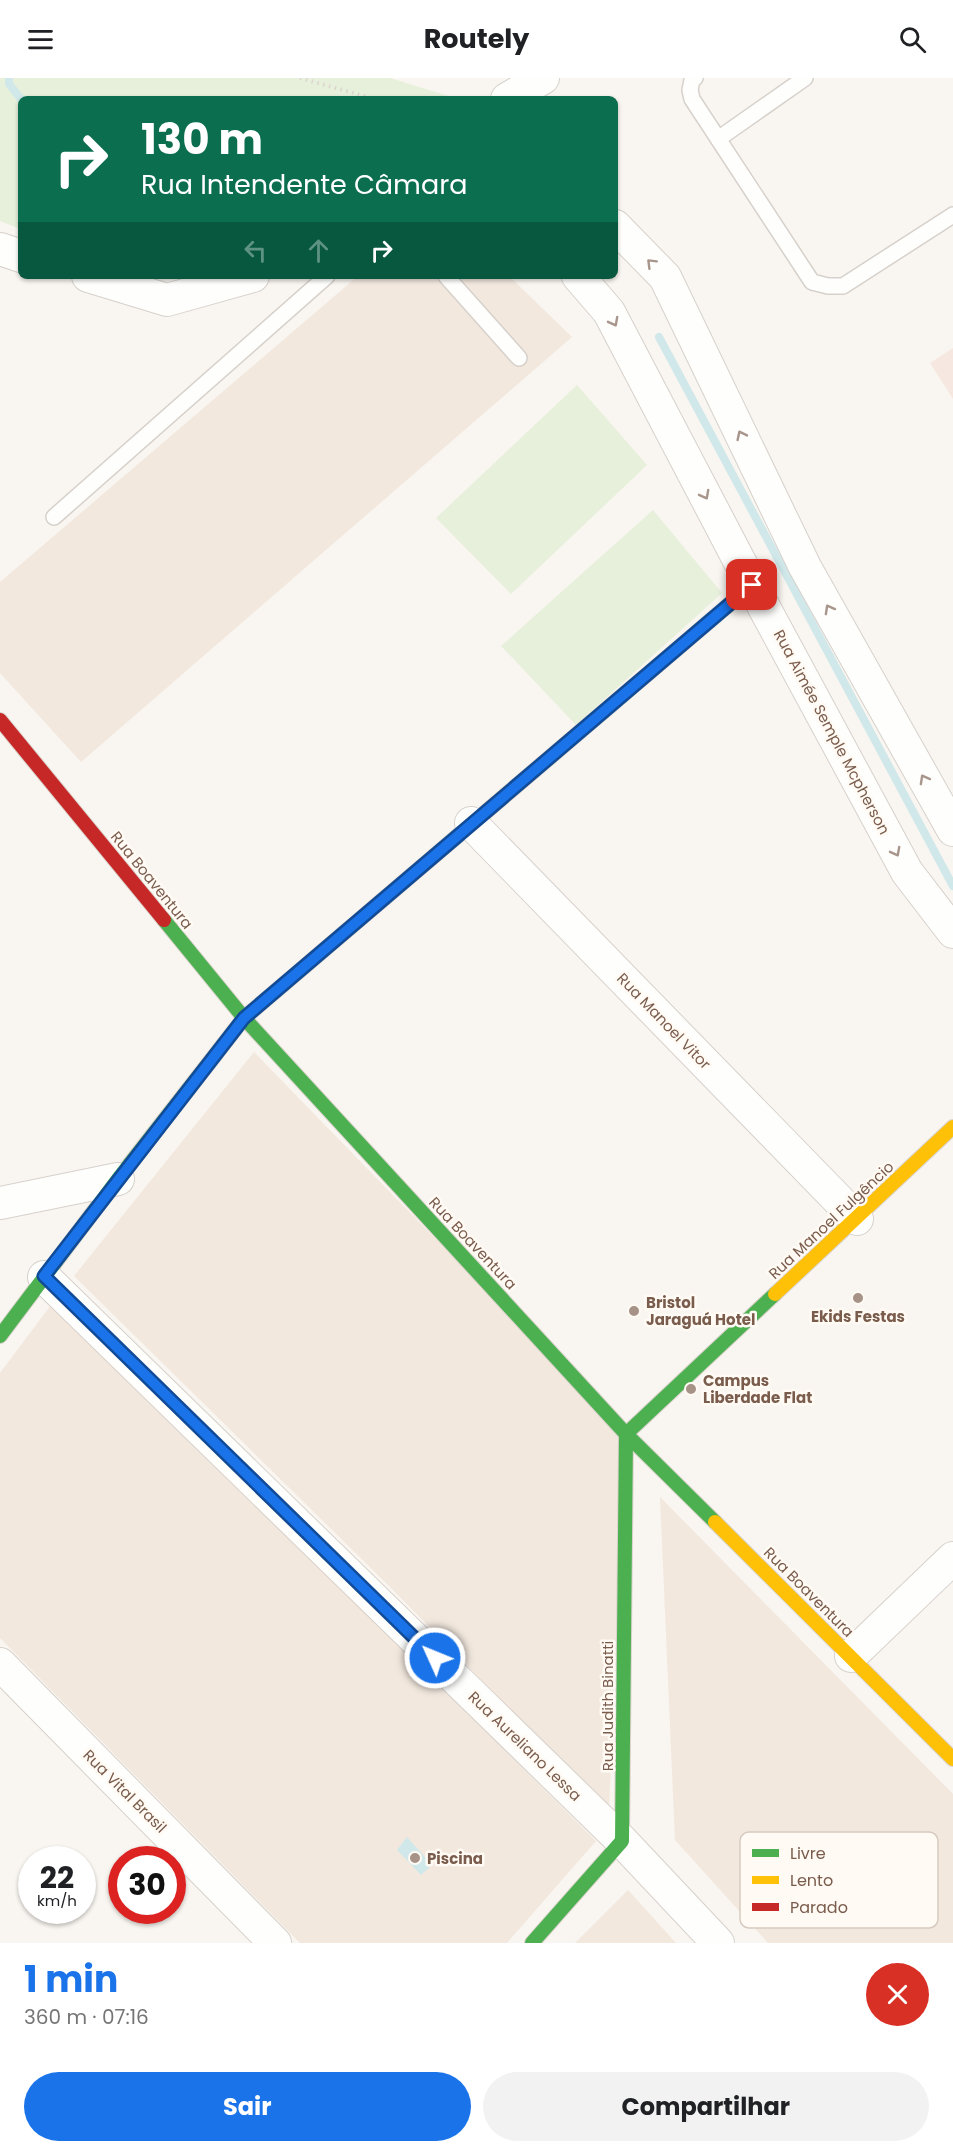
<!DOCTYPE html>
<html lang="pt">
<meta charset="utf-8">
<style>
:root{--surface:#fff;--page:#f2f2f2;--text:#202124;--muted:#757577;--accent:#1a73e8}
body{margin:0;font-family:Poppins,sans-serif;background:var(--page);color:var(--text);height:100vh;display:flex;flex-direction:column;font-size:22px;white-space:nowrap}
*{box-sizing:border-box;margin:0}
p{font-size:20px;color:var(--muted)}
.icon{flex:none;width:33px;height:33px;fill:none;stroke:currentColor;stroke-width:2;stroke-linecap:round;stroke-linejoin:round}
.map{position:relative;height:1865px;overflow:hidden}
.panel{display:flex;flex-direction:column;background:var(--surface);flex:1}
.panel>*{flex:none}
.hud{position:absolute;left:18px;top:18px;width:600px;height:183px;border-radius:9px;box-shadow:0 2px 4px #0004;background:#0b6e4f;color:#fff;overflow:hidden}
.speed{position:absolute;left:18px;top:1768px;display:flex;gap:12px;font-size:30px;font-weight:700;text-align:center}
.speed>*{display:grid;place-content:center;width:78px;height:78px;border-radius:50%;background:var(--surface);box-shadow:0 2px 4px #0004;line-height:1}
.speed small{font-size:15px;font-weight:400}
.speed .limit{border:9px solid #d22;background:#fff;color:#111}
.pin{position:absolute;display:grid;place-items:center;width:51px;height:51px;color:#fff;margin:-26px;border-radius:12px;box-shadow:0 3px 9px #0006}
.me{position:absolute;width:66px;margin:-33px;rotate:314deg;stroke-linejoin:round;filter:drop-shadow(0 0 4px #0008)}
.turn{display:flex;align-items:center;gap:21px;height:126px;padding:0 24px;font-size:27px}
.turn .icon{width:78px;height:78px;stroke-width:2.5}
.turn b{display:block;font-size:42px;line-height:51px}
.lanes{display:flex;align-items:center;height:57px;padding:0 24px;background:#0003;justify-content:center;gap:30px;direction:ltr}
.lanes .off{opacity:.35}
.round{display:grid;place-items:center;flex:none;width:63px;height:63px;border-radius:32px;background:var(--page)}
.summary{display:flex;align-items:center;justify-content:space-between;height:102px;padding:0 24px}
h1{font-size:36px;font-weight:700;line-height:45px;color:var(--accent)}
.button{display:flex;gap:12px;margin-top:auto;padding:12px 24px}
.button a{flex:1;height:69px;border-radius:36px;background:var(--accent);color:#fff;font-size:24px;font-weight:700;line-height:69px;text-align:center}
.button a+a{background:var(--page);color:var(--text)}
header{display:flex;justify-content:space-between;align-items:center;height:78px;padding:0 24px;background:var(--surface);font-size:27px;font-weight:700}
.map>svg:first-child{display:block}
</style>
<header><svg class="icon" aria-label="menu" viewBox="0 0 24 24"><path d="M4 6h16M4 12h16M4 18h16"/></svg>Routely<svg class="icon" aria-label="search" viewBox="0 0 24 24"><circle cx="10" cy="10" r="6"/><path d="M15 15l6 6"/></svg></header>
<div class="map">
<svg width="953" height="1865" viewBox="0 0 953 1865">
<rect width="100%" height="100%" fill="#f9f5f0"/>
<path fill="#f2e8de" d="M358,198H509L572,259L81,684L0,595V504Z
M254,974L625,1356L609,1731L390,1509L74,1198Z
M54,1223L596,1763L507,1865H300L0,1560V1295Z
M660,1419L953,1716V1865H768L675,1762Z
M628,1812L676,1865H575Z"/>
<path fill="#f6e8e1" d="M953,270V321L930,285Z"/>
<path fill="#e7f0db" d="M0,0H390L458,21H21V151L0,143Z
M577,307L647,387L511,516L436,440Z
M653,432L722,515L576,647L501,568Z"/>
<path fill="#d0e8ea" d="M407,1759L432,1787L421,1797L397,1772Z"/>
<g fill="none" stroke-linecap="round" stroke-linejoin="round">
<path stroke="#d0e8ea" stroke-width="8" d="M9,0V6L21,21
M659,259L953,808"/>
<defs>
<path id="lane" d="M695,0L692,2L690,12L692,21L812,204L828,208H843L953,137
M718,61L805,0
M446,198L519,280
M54,439L327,198"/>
<path id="street" d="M507,21L543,0
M615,148L665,199L805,489L953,752
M0,171L21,178
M88,198L167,222L253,198
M578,198L609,234L752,507L907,794L953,854
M471,745L857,1141
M0,1125L118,1101
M44,1199L622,1763L718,1865
M851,1578L953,1480
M0,1586L275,1865"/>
<path id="fast" d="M603,634L752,507
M164,842L244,940L626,1356L715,1444
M0,1258L118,1101L244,940L284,906
M532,1865L622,1763L626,1356L775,1216"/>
<path id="slow" d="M284,906L603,634
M775,1216L953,1049
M715,1444L953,1681"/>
<path id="jam" d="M0,642L164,842"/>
</defs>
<use href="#lane" stroke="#d7d1cb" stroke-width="18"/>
<use href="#street" stroke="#d7d1cb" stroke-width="34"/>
<use href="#fast" stroke="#d9d2cb" stroke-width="16"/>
<use href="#slow" stroke="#d9d2cb" stroke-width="16"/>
<use href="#jam" stroke="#d9d2cb" stroke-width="16"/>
<path stroke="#dcd5d0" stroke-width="4" stroke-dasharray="1.5 4.5" stroke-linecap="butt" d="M300,0L375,21"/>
<use href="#lane" stroke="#fefefd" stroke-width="15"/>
<use href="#street" stroke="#fefefd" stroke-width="32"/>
<use href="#fast" stroke="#4caf50" stroke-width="14"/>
<use href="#slow" stroke="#ffc107" stroke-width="14"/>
<use href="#jam" stroke="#c62828" stroke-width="14"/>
</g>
<defs><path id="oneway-chevron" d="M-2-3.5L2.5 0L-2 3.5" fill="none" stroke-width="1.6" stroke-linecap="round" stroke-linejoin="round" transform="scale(1.5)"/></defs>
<g stroke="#a8958b">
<use href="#oneway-chevron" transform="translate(651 185) rotate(-135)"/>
<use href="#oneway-chevron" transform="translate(614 244) rotate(62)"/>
<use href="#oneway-chevron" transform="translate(741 357) rotate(-116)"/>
<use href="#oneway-chevron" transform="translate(705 417) rotate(62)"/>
<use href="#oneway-chevron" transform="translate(829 531) rotate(-119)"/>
<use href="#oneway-chevron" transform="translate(924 701) rotate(-119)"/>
<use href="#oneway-chevron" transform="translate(896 774) rotate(62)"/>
</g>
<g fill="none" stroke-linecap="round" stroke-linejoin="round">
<defs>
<path id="route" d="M435,1580L44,1198L244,940L752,507"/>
</defs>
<use href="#route" stroke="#114b97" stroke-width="15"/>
<use href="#route" stroke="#1a73e8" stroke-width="10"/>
</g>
<g fill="#a69286" stroke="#fffaf3" stroke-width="2">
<circle cx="858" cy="1220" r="6"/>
<circle cx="634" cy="1233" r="6"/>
<circle cx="691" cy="1311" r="6"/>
<circle cx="415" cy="1780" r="6"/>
</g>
<g text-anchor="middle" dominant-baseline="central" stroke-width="5" stroke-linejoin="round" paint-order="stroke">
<g font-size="15" fill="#7a5c4d" stroke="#fffaf3">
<text transform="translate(832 654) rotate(62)">Rua Aimée Semple Mcpherson</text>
<text transform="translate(152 802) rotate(51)">Rua Boaventura</text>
<text transform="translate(664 943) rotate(46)">Rua Manoel Vitor</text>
<text transform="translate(831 1142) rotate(-43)">Rua Manoel Fulgêncio</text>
<text transform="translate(473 1165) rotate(47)">Rua Boaventura</text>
<text transform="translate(809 1514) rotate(45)">Rua Boaventura</text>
<text transform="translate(607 1628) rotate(-90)">Rua Judith Binatti</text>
<text transform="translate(525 1668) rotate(44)">Rua Aureliano Lessa</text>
<text transform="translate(125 1713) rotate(45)">Rua Vital Brasil</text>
</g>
<g font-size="15" font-weight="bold" fill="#7a5c4d" stroke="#fffaf3" text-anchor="start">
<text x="646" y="1224">Bristol<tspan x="646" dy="17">Jaraguá Hotel</tspan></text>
<text x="858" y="1238" text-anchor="middle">Ekids Festas</text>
<text x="703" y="1302">Campus<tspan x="703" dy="17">Liberdade Flat</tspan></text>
<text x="427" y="1780">Piscina</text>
</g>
</g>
<rect x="740" y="1754" width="198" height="96" rx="9" fill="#fffaf3" stroke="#d7cbc1" stroke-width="1.5"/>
<rect x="752" y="1771" width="27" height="8" fill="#4caf50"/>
<rect x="752" y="1798" width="27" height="8" fill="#ffc107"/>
<rect x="752" y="1825" width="27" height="8" fill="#c62828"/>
<g font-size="16" fill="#7a5c4d">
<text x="790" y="1781">Livre</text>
<text x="790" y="1808">Lento</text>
<text x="790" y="1835">Parado</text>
</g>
</svg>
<div class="speed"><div>22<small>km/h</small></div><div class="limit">30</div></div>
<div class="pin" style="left:752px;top:507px;background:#d93025"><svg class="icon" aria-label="arrive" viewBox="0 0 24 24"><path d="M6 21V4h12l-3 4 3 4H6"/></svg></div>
<svg class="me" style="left:435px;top:1580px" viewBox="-20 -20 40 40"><circle r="17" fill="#1a73e8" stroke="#fff" stroke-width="3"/><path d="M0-11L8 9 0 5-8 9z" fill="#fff"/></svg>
<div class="hud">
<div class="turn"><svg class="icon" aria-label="right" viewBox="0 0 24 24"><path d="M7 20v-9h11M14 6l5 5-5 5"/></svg><div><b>130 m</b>Rua Intendente Câmara</div></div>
<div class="lanes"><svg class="icon off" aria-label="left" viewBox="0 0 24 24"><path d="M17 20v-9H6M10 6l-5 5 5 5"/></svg><svg class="icon off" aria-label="ahead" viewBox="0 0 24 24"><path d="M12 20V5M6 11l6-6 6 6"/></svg><svg class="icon" aria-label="right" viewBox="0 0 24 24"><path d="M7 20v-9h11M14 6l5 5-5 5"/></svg></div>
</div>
</div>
<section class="panel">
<div class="summary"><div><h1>1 min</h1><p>360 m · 07:16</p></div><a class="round" style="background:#d93025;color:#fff"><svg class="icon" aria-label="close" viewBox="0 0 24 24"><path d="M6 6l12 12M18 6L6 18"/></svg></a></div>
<div class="button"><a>Sair</a><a>Compartilhar</a></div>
</section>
